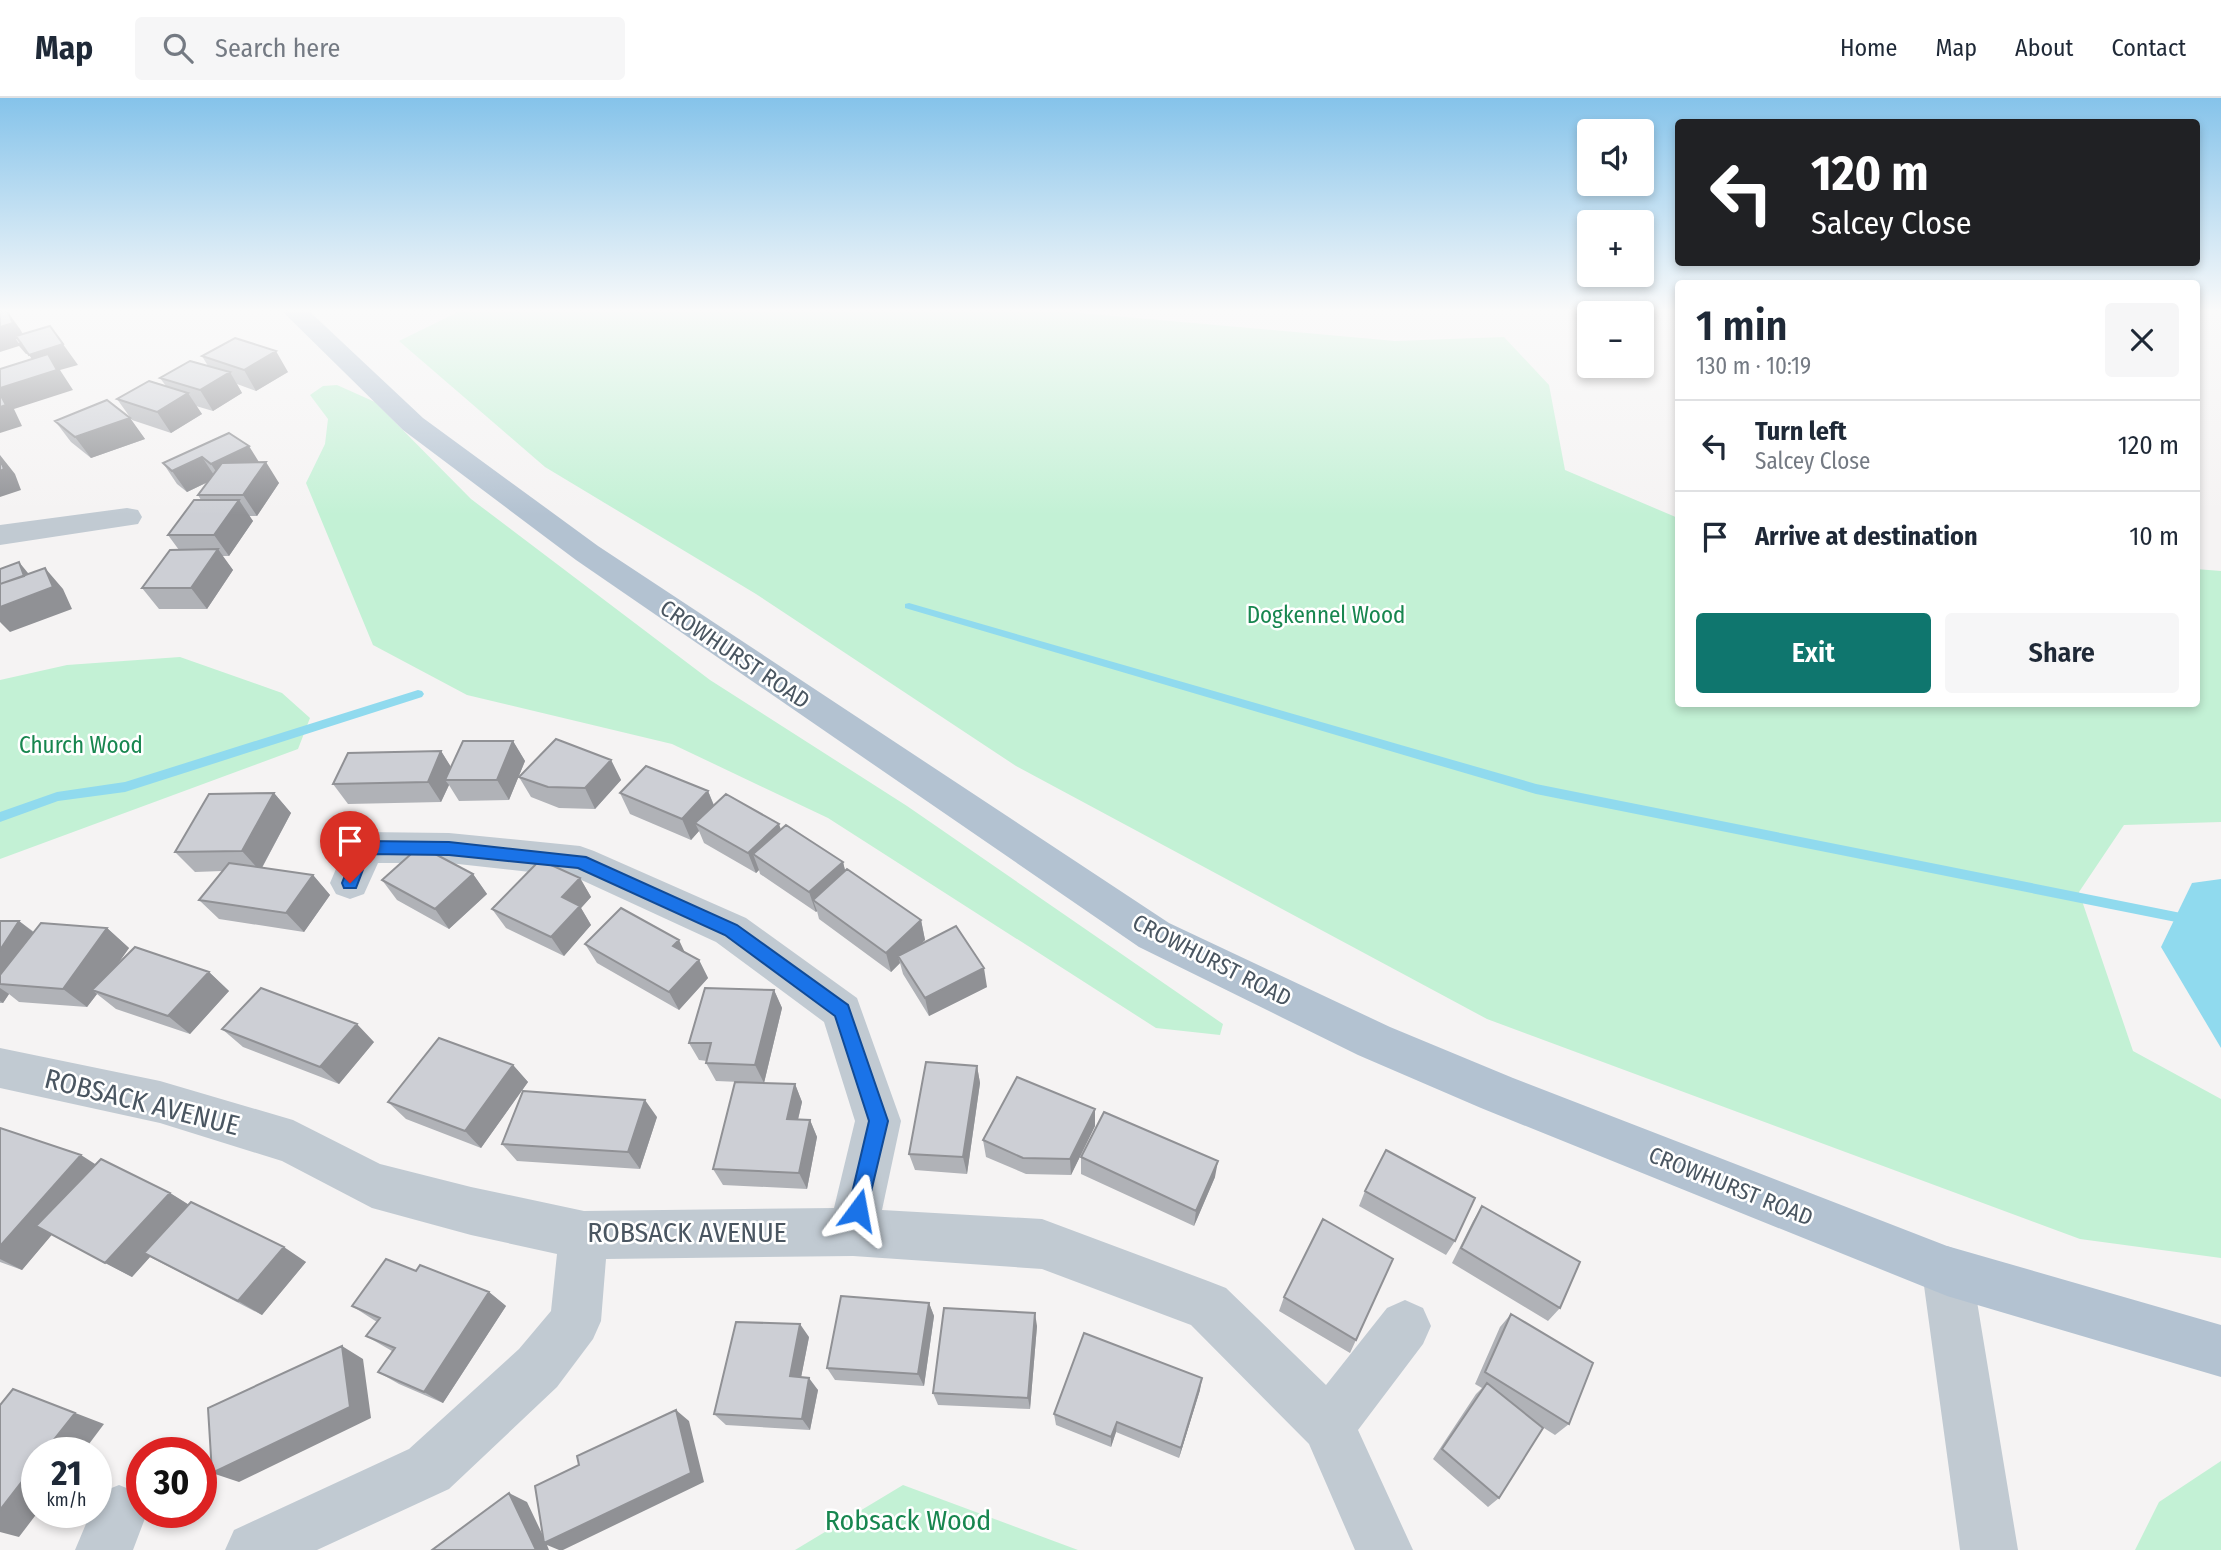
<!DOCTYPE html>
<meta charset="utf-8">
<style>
:root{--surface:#fff;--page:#f6f6f7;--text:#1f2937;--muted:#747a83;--line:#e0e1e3;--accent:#0f766e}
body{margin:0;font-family:"Fira Sans Condensed",sans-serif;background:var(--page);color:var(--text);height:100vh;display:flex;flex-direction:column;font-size:26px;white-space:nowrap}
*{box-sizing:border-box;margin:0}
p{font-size:23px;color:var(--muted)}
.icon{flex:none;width:38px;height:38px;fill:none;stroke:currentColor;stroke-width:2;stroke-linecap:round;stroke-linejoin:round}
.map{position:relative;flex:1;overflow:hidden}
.panel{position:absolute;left:1675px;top:182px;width:525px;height:427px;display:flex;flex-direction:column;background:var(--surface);border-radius:7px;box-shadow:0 4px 10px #0003}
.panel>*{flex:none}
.guide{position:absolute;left:1675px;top:21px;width:525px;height:147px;border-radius:7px;box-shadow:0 4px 10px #0003;background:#202124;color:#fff;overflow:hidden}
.buttons{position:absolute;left:1577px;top:21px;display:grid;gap:14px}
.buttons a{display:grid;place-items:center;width:77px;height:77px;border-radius:7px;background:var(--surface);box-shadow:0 4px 10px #0003;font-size:35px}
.speed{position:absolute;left:21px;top:1339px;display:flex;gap:14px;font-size:35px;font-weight:700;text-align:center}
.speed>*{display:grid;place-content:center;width:91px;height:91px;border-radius:50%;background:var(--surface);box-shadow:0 4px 10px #0003;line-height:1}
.speed small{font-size:18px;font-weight:400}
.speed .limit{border:10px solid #d22;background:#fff;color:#111}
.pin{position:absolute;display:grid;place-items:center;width:60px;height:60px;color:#fff;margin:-72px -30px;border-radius:50% 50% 50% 0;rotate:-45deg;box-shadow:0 0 7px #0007}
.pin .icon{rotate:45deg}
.me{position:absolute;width:77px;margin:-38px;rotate:13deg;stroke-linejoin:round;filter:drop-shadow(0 0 5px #0008)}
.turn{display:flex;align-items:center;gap:24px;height:147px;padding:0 21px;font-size:32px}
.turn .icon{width:91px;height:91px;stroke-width:2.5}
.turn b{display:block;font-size:49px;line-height:60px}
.round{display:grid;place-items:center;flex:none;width:74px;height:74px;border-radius:7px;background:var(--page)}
.summary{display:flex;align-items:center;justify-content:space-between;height:119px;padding:0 21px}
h1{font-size:42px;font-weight:600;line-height:52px}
.primary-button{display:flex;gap:14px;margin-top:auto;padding:14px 21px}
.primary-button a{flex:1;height:80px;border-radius:7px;background:var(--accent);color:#fff;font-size:28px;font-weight:600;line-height:80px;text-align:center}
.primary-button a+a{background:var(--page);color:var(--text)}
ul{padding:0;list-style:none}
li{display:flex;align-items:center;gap:21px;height:91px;padding:0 21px;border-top:2px solid var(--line)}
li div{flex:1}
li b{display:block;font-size:26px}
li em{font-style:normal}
header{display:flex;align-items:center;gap:42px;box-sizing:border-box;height:98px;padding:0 35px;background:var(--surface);border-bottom:2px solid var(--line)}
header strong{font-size:33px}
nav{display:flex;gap:38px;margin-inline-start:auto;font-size:24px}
.search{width:490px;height:63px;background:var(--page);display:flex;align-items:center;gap:18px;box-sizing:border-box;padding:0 24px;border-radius:7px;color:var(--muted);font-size:26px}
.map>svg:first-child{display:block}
</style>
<header>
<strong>Map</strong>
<div class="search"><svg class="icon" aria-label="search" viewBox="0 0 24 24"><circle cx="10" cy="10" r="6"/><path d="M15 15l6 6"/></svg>Search here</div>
<nav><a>Home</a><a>Map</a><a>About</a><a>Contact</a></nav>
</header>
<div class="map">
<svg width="2221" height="1452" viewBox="0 0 2221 1452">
<rect width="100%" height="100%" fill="#f5f3f3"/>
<path fill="#c3f1d5" d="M460,213H1058L1395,243L1504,239L1549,287L1565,372L1678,420V606H2196V471L2221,473V724L2124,727L2079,794L2133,953L2221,1001V1160L2080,1141L1487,921L1016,668L756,496L545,369L399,243Z
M337,287L375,304L471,401L710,582L907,708L1223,926L1220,937L1156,930L828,720L672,646L467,597L373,547L306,385L325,346L328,321L310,297L323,288Z
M180,559L282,595L310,620L298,651L0,761V582L67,567Z
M2221,1363V1452H2135L2159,1404Z
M903,1387L1078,1452H795Z"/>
<path fill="#90daee" d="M2221,781V950L2161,849L2192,785Z"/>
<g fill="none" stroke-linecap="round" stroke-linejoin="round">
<path fill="#90daee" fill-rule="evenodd" d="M909,505L1536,686L2181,815L2183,819L2181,823L2176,824L1536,696L905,510V506Z
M418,592L422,593L424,596L422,599L125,694L58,703L0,724V714L57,694L125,684Z"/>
<path fill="#c1cad2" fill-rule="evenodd" d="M127,410L138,412L142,419L138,426L0,447V427Z
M364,734L449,735L580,748L594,753L746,820L857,900L901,1023L882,1112L1042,1121L1208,1183L1226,1190L1326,1287L1387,1210L1405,1202L1423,1210L1431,1228L1423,1246L1358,1332L1413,1452H1355L1309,1346L1191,1227L1042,1171L853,1158L606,1161L601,1223L593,1241L557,1289L449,1391L317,1452H225L234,1432L409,1351L519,1251L551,1213L557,1156L471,1137L372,1110L282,1063L160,1025L0,990V950L160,983L293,1022L380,1066L471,1089L584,1113L834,1110L855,1023L824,924L716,844L575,779L449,765H378L364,796L350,801L336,796L330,785L350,738Z
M1947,1148L1965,1155L1972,1173L2018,1452H1960L1922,1173L1929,1155Z
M119,1387L139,1395L142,1414L147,1415L133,1452H75L91,1414H96L99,1395Z"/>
<path fill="#b3c2d1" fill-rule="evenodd" d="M282,213H309L423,320L598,448L1169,825L1390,929L1513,980L1947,1148L2221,1227V1279L1947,1198L1481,1010L1358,957L1139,849L576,462L403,332Z"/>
</g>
<path fill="#b0b2b7" d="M202,258L288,274L256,293L237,286L242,295L213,313L196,308L202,316L171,335L132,322L117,301L166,288L160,280L208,268Z
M130,320L145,341L91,360L71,344L55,323Z
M229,335L279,385L257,418H249L253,423L229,458H222L233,472L207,511H159L142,490L179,452L168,437L201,402L198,397L208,384L187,394L177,386L163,365Z
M513,643L525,663L509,702L459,703L449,687L441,704L348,706L333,686L441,653L451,669Z
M611,662L621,682L595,711L559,710L531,699L519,679Z
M708,693L714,707L781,732L843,764L845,773L921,822L925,842L920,847L987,889L929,918L903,876L900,865L891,874L819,821L817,813L816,814L760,776L759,772L756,775L704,745L699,733L691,742L630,716L620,695Z
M274,695L291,715L262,770L313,777L330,797L304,834L219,821L199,802L222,773L195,774L175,754Z
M473,776L487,796L449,831L397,802L382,782Z
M580,780L591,799L581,810L591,827L564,858L506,830L492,811Z
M0,823H19L34,834L107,830L129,850L116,868L209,874L229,893L190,936L116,911L97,896L87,909L19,904L9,896L3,905H0Z
M585,846L685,854L699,862L708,880L679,912L597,865Z
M774,892L782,910L764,985L716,983L706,965L707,963L699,962L689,945Z
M222,931L374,944L339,986L243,949Z
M513,967L528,984L481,1050L406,1021L388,1004Z
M977,968L980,985L967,1076L915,1072L909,1056Z
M795,986L802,1004L798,1022H810L817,1039L807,1091L723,1087L713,1071Z
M657,1019L640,1071L517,1063L502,1046Z
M1095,1028L1071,1077L1026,1076L986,1059L983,1042Z
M0,1030L170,1095L189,1107L306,1164L262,1217L150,1159L132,1179L52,1136L22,1172L0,1164Z
M1081,1059L1215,1079L1194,1128L1081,1076Z
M1365,1093L1455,1143L1446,1157L1359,1108Z
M1482,1108L1560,1210L1548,1223L1452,1165L1473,1123Z
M416,1173L489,1194L506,1208L443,1305L399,1286L378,1274L392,1253L366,1238L377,1224L352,1208Z
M1284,1199L1356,1242L1350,1255L1279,1213Z
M929,1205L934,1218L924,1288L835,1282L827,1270Z
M1511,1216L1569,1326L1555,1337L1536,1325L1499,1400L1488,1409L1433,1361L1476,1296L1482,1290L1475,1286L1500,1229Z
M1037,1228L1030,1311L938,1307L933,1295Z
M809,1239L801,1279L818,1292L810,1332L726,1327L714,1316Z
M1200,1292L1179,1360L1116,1334L1111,1349L1056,1327L1054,1316Z"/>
<path fill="#909195" d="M7,213L20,231L27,243L49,250L26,256L19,248L0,254V229Z
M50,228L78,267L60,272L73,292L14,311L22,328L0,335V290L43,276L29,257Z
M276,253L288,274L256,293L244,272Z
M230,274L242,295L213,313L200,292Z
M188,295L202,316L171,335L157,314Z
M130,320L145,341L91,360L75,339Z
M249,348L262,369L225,387L211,366Z
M0,357L15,376L21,392L0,399Z
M202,359L216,380L187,394L172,373Z
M266,364L279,385L257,418L243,397Z
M239,402L253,423L229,458L214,437Z
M218,451L233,472L207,511L191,490Z
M19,464L28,475L34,490L0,503Z
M45,470L63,491L72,511L10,534L0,524V509Z
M513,643L525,663L509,702L497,682Z
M441,653L454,674L445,682L449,687L441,704L428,684Z
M611,662L621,682L595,711L585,690Z
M708,693L716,713L695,725L699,733L691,742L682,721Z
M274,695L291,715L260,773L242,753Z
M779,726L786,746L753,756L759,772L756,775L748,755Z
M843,764L848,784L813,802L817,813L816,814L809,794Z
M473,776L487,796L449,831L435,811Z
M313,777L330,797L304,834L286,815Z
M580,780L591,799L581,810L591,827L564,858L551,839L562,799Z
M921,822L925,842L902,863L898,858L900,865L891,874L886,855Z
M19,823L43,842L0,886V852Z
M107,830L129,850L98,894L92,892L97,896L87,909L63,891Z
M679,842L688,861L673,848Z
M699,862L708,880L679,912L669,894Z
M984,870L987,889L929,918L925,900Z
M209,874L229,893L190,936L168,918Z
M0,890L9,896L3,905L0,903Z
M774,892L782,910L764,985L755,967Z
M357,926L374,944L339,986L320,969Z
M513,967L528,984L481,1050L465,1033Z
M977,968L980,985L967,1076L963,1059Z
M795,986L802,1004L794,1038L787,1021Z
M645,1002L657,1019L640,1071L628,1054Z
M1095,1011V1028L1071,1077L1070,1061Z
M810,1022L817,1039L807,1091L799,1075Z
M81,1057L106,1073L22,1172L0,1161V1148Z
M1218,1063L1215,1079L1194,1128L1196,1113Z
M170,1095L194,1110L132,1179L105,1165Z
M284,1149L306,1164L262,1217L238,1203Z
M489,1194L506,1208L443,1305L424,1294Z
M929,1205L934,1218L924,1288L918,1276Z
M1035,1215L1037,1228L1030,1311L1028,1300Z
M800,1226L809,1239L799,1290L790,1278Z
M342,1248L363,1261L371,1320L239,1384L212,1375Z
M809,1280L818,1292L810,1332L802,1321Z
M1202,1280L1200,1292L1179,1360L1181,1350Z
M13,1291L104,1326L83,1354H44Z
M676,1312L689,1323L704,1384L563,1452H559L547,1447L549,1452H536L509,1395L527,1404L546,1444Z
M1117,1324L1116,1334L1111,1349V1339Z
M37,1364V1414H38L19,1439L0,1434V1412Z"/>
<path fill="#cdcfd5" stroke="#909195" stroke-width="2" d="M0,213H7L13,225L0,229Z
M50,228L63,246L29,257L16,238Z
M14,240H17L21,245L18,246Z
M235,240L276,253L244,272L202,258Z
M48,256L57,272L0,290V271Z
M190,263L230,274L200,292L160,280Z
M149,283L188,295L157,314L117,301Z
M0,296L6,307L0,309Z
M107,302L130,320L75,339L55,323Z
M229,335L249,348L211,366L202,359L172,373L163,365Z
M0,361L4,371L0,373Z
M266,364L243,397H198L222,365Z
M194,402H239L214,437H168Z
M218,451L191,490H142L170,452Z
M19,464L24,478L0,486V471Z
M45,470L53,489L0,509V486Z
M556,641L611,662L585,690L548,689L519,679Z
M463,643H513L497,682H445Z
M441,653L428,684L333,686L348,655Z
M646,668L708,693L682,721L620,695Z
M274,695L242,753L175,754L209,696Z
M726,696L779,726L748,755L695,725Z
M786,727L843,764L809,794L753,756Z
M420,748L473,776L435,811L382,782Z
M540,762L580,780L562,799L580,808L551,839L492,811Z
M229,765L313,777L286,815L199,802Z
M847,771L921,822L886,855L813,802Z
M621,810L679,842L673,848L699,862L669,894L585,846Z
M0,823H19L0,852Z
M41,825L107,830L63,891L0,886V877Z
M956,828L984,870L925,900L898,858Z
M135,849L209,874L168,918L92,892Z
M261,890L357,926L320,969L222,931Z
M705,890L774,892L755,967L706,965L711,945H689Z
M439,940L513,967L465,1033L388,1004Z
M926,964L977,968L963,1059L909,1056Z
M1017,979L1095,1011L1070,1061L1023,1060L983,1042Z
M735,984L795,986L787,1021L810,1022L799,1075L713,1071Z
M523,993L645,1002L628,1054L502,1046Z
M1104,1014L1218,1063L1196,1113L1081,1059Z
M0,1030L81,1057L0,1148Z
M1386,1052L1475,1100L1455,1143L1365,1093Z
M101,1061L170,1095L105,1165L36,1128Z
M191,1104L284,1149L238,1203L144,1155Z
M1482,1108L1580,1164L1560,1210L1461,1150Z
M1323,1121L1393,1161L1356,1242L1284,1199Z
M386,1161L416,1173L420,1167L489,1194L424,1294L378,1274L395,1250L366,1238L380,1220L352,1208Z
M841,1198L929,1205L918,1276L827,1270Z
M944,1210L1035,1215L1028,1300L933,1295Z
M1511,1216L1593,1265L1569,1326L1485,1274Z
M736,1224L800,1226L790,1278L809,1280L802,1321L714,1316Z
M1084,1235L1202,1280L1181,1350L1117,1324L1111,1339L1054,1316Z
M342,1248L350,1309L212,1375L208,1310Z
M1487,1285L1543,1330L1499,1400L1442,1351Z
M13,1291L75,1315L44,1354H37V1364L0,1412V1307Z
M676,1312L691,1375L544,1445L535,1388L579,1367L577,1358Z
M509,1395L536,1452H432Z"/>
<linearGradient id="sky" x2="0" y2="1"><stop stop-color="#85c3ea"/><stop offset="0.51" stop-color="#fafafa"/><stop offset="1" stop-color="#fafafa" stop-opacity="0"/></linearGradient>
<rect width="2221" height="417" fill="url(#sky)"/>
<path fill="#1a73e8" stroke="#114b97" stroke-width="2" d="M364,743L449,744L586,759L737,827L848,907L888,1023L865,1119L858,1121L851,1119L848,1112L869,1023L835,918L725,837L578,770L449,757L369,756L356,790H344L342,785L358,745Z"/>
<g text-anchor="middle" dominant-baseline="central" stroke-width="5" stroke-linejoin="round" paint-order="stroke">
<g font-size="23" fill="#17864f" stroke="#fff">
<text x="1326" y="517">Dogkennel Wood</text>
<text x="81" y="647">Church Wood</text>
</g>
<g font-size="23" fill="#4a5661" stroke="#fff">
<text transform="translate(735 556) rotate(34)">CROWHURST ROAD</text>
<text transform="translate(1212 862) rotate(27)">CROWHURST ROAD</text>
<text transform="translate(1731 1088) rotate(22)">CROWHURST ROAD</text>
</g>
<g font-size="28" fill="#4a5661" stroke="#fff">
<text transform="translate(142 1004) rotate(14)">ROBSACK AVENUE</text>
<text x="687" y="1134">ROBSACK AVENUE</text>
</g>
<g font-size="28" fill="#17864f" stroke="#fff">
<text x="908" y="1422">Robsack Wood</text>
</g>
</g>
</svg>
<div class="buttons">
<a><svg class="icon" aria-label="sound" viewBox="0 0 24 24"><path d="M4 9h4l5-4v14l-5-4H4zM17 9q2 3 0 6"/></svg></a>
<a>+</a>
<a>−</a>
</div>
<div class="speed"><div>21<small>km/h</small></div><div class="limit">30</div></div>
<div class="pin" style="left:350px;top:785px;background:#d93025"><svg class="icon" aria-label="arrive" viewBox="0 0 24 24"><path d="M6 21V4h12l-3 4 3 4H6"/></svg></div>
<svg class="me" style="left:858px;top:1112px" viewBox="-20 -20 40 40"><path d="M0-17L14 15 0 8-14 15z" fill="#1a73e8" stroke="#fff" stroke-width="4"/></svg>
<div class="guide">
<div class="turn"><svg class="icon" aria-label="left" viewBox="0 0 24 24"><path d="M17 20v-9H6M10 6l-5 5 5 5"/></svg><div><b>120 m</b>Salcey Close</div></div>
</div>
<section class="panel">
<div class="summary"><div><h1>1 min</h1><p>130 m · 10:19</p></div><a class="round"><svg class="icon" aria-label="close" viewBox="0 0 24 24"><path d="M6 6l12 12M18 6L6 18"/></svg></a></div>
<ul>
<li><svg class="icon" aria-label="left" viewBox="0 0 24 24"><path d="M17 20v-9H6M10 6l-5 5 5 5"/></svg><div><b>Turn left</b><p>Salcey Close</p></div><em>120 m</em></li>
<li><svg class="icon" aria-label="arrive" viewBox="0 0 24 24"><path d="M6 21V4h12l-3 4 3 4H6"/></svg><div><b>Arrive at destination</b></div><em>10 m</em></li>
</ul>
<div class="primary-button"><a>Exit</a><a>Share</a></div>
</section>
</div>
